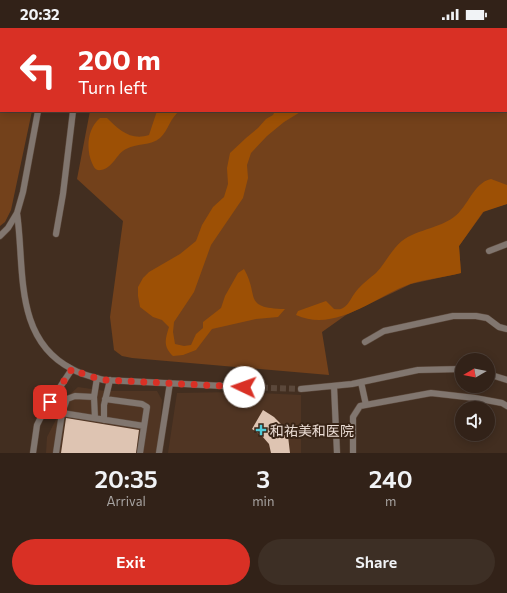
<!DOCTYPE html>
<meta charset="utf-8">
<style>
:root{--surface:#322218;--page:#3d2f25;--text:#f1f3f6;--muted:#a8a4a2;--line:#4d3f37;--accent:#d93025}
body{margin:0;font-family:Commissioner,"Noto Sans SC",sans-serif;background:var(--page);color:var(--text);height:100vh;display:flex;flex-direction:column;font-size:15px;white-space:nowrap}
*{box-sizing:border-box;margin:0}
p{font-size:13px;color:var(--muted)}
.icon{flex:none;width:22px;height:22px;fill:none;stroke:currentColor;stroke-width:2;stroke-linecap:round;stroke-linejoin:round}
.map{position:relative;height:425px;overflow:hidden}
.side{display:flex;flex-direction:column;background:var(--surface);flex:1}
.side>*{flex:none}
.guide{position:absolute;left:0px;top:0px;width:507px;height:84px;box-shadow:0 2px 10px #0003,0 0 0 1px var(--line);background:#d93025;color:#fff;overflow:hidden}
.needle{width:26px;rotate:260deg}
.controls{position:absolute;left:455px;top:325px;display:grid;gap:8px}
.controls a{display:grid;place-items:center;width:40px;height:40px;border-radius:50%;background:var(--surface);box-shadow:0 2px 10px #0003,0 0 0 1px var(--line);font-size:20px}
.pin{position:absolute;display:grid;place-items:center;width:34px;height:34px;color:#fff;margin:-17px;border-radius:8px;box-shadow:0 2px 6px #0006}
.me{position:absolute;width:44px;margin:-22px;rotate:273deg;stroke-linejoin:round;filter:drop-shadow(0 0 3px #0008)}
.turn{display:flex;align-items:center;gap:14px;height:84px;padding:0 12px;font-size:18px}
.turn .icon{width:52px;height:52px;stroke-width:2.5}
.turn b{display:block;font-size:28px;line-height:34px}
.eta{display:flex;justify-content:space-evenly;align-items:center;height:68px;text-align:center}
.eta b{font-size:24px;font-weight:600;line-height:28px}
.button{display:flex;gap:8px;margin-top:auto;padding:8px 12px}
.button a{flex:1;height:46px;border-radius:24px;background:var(--accent);color:#fff;font-size:16px;font-weight:600;line-height:46px;text-align:center}
.button a+a{background:var(--page);color:var(--text)}
.status{display:flex;justify-content:space-between;align-items:center;height:28px;padding:0 20px;background:var(--surface);direction:ltr}
.status svg{height:11px;fill:currentColor}
.map>svg:first-child{display:block}
</style>
<div class="status"><b>20:32</b><svg viewBox="0 0 49 12"><path d="M0 12V9h3v3zM5 12V6h3v6zM10 12V3h3v9zM15 12V0h3v12zM26 1h20v11H26zM47 4h2v5h-2z"/></svg></div>
<div class="map">
<svg width="507" height="425" viewBox="0 0 507 425">
<rect width="100%" height="100%" fill="#422e20"/>
<path fill="#503523" d="M78,359L105,363H157L162,372L158,425H46L47,409L68,368Z
M235,364L301,367V425H168L177,365Z"/>
<path fill="#73411b" d="M0,0H49L1,1V83H32L11,182L5,194L0,198Z
M414,0H507V176L485,182L459,218L461,245L411,256L346,287L322,304L329,347L132,330L122,328L114,322L110,289L123,193L77,151L90,83H506V1H413Z"/>
<path fill="#9d5005" d="M185,0H288L289,1H185Z
M157,83H180C170,89 169,102 160,110C151,118 136,115 126,121C116,126 113,140 101,142C95,143 94,139 92,135C86,121 87,101 100,90H107C119,102 131,113 149,107Z
M275,83H302L284,94L267,108L251,125L247,137L248,150L243,170L211,217L194,264L174,294L173,304L175,316L184,318L191,317L196,306L203,300V294L221,280L225,268L238,245L244,241C260,269 242,280 285,281L278,289L256,291L212,301L196,322L183,327L173,328C163,318 165,312 169,299L162,292L153,289L140,279L138,268V259L143,250L149,244L180,226L196,213L202,197L213,179L224,169L228,156L227,140L230,125L246,110L258,100L266,91L273,87Z
M491,151L507,157V176L483,184L459,218L461,245C445,249 426,251 410,256C374,269 336,305 296,287L298,283L326,273L334,281C337,281 340,282 343,280C350,276 352,267 358,261C363,255 370,250 376,245C383,238 388,228 395,220C410,201 435,203 454,189C468,179 473,155 491,151Z"/>
<path fill="#dec4b2" d="M263,382L274,389L283,398L288,408L290,425H271L269,416L262,408L252,401Z
M66,390L139,402L136,425H61Z"/>
<g fill="none" stroke-linecap="round" stroke-linejoin="round">
<path stroke="#5b483b" stroke-width="6" stroke-dasharray="6 3" stroke-linecap="butt" d="M244,359L301,361"/>
<defs>
<path id="minor" d="M53,1V0
M93,1V0
M17,185C25,240 13,311 72,341C82,347 93,349 104,352L244,359
M56,206L63,166L73,83
M0,208L8,200L17,185L23,164L38,83
M489,223L507,216
M365,314L384,303L453,288H476L487,290L499,299L507,301
M488,346L507,352
M361,354L366,377
M334,358L337,425
M301,361L352,356L418,342L462,341
M105,371L142,376L147,379L140,425
M62,385L144,398
M95,390L94,369L97,350
M104,392V377L110,352
M33,425L37,397L43,385L72,341
M56,425L62,385L67,371L75,368L94,369
M159,425L170,355
M353,425V389L360,378L431,365L475,370L502,375L507,378"/>
</defs>
<use href="#minor" stroke="#5d4a3d" stroke-width="7"/>
<use href="#minor" stroke="#81766f" stroke-width="6"/>
</g>
<g fill="none" stroke-linecap="round" stroke-linejoin="round">
<path stroke="#d93025" stroke-width="7" stroke-dasharray="0 12.6" d="M50,374L72,341L86,347L104,352L244,359"/>
</g>
<path fill="#52cbd8" stroke="#382416" stroke-width="1.5" d="M259 396h4v4h4v4h-4v4h-4v-4h-4v-4h4z"/>
<g text-anchor="middle" dominant-baseline="central" stroke-width="4" stroke-linejoin="round" paint-order="stroke">
<g font-size="14" fill="#ebddd5" stroke="#382416" text-anchor="start">
<text x="270" y="402">和祐美和医院</text>
</g>
</g>
</svg>
<div class="controls">
<a><svg class="needle" viewBox="-14 -14 28 28"><path d="M0-13l5 13h-10z" fill="#e53935"/><path d="M0 13l5-13h-10z" fill="#a8a4a2"/></svg></a>
<a><svg class="icon" aria-label="sound" viewBox="0 0 24 24"><path d="M4 9h4l5-4v14l-5-4H4zM17 9q2 3 0 6"/></svg></a>
</div>
<div class="pin" style="left:50px;top:374px;background:#d93025"><svg class="icon" aria-label="arrive" viewBox="0 0 24 24"><path d="M6 21V4h12l-3 4 3 4H6"/></svg></div>
<svg class="me" style="left:244px;top:359px" viewBox="-20 -20 40 40"><circle r="19" fill="#fff"/><path d="M0-13L10 11 0 6-10 11z" fill="#d93025"/></svg>
<div class="guide">
<div class="turn"><svg class="icon" aria-label="left" viewBox="0 0 24 24"><path d="M17 20v-9H6M10 6l-5 5 5 5"/></svg><div><b>200 m</b>Turn left</div></div>
</div>
</div>
<section class="side">
<div class="eta">
<div><b>20:35</b><p>Arrival</p></div>
<div><b>3</b><p>min</p></div>
<div><b>240</b><p>m</p></div>
</div>
<div class="button"><a>Exit</a><a>Share</a></div>
</section>
